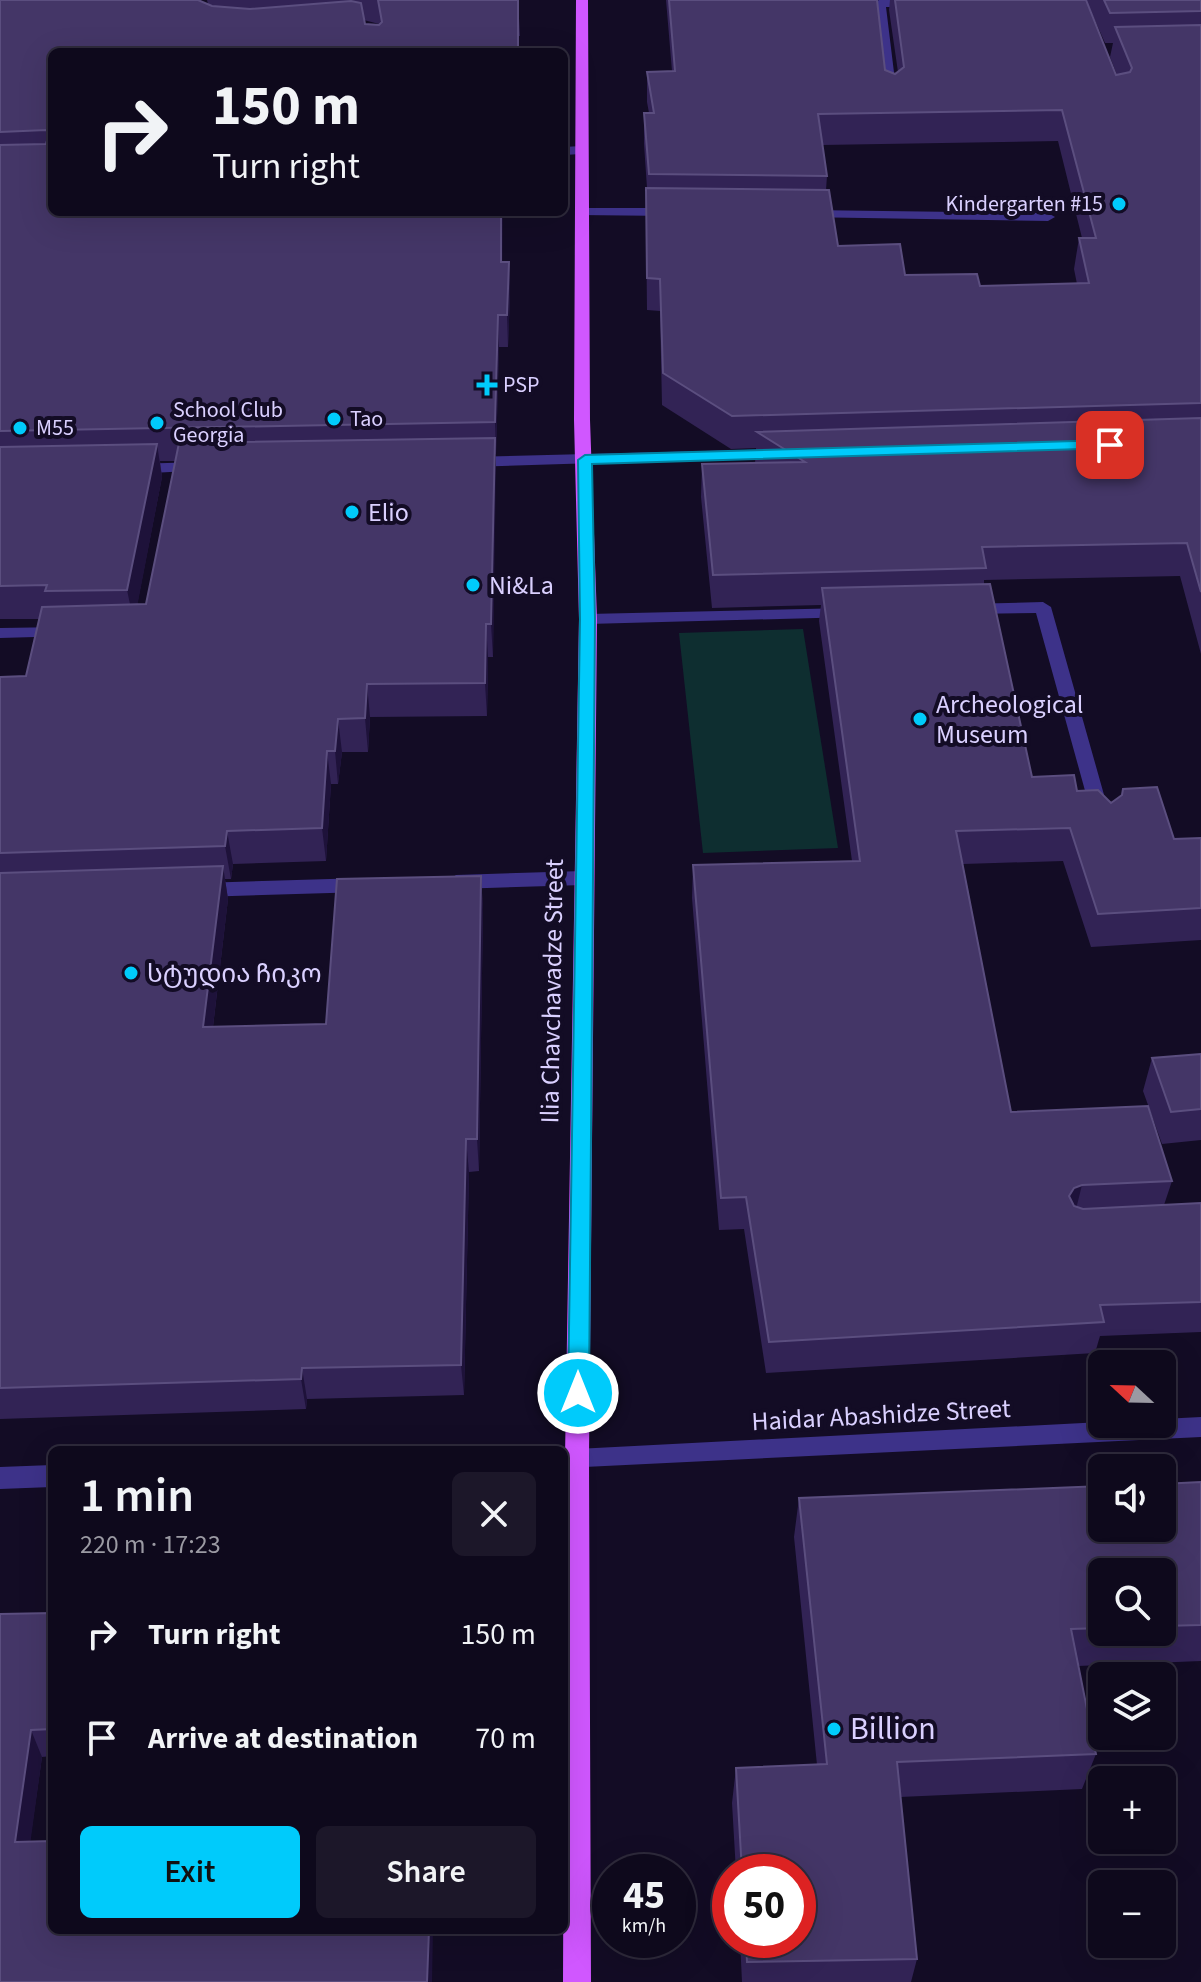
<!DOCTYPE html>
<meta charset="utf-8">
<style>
:root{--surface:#0e091c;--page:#1c1729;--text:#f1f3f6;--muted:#9b9aa3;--line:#2e2a3b;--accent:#00cbfb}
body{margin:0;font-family:"Source Sans 3","Noto Sans Georgian",sans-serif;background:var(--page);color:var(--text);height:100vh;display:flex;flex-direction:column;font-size:30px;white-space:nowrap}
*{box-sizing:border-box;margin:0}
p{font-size:26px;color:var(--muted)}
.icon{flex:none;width:44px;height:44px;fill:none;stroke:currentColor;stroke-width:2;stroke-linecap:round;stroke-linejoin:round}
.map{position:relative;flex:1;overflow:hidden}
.sheet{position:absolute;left:48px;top:1446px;width:520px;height:488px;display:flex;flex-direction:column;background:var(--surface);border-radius:12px;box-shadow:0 8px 32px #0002,0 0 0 2px var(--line)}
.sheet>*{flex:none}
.hud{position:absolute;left:48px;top:48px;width:520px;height:168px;border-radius:12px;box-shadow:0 8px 32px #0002,0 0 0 2px var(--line);background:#0e091c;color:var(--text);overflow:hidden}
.needle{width:52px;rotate:292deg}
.tools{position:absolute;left:1088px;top:1350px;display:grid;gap:16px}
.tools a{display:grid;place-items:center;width:88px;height:88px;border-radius:12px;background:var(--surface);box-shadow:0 8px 32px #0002,0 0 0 2px var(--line);font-size:40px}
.speed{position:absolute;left:592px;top:1854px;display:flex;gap:16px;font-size:40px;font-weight:700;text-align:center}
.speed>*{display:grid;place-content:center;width:104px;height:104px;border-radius:50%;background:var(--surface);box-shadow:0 8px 32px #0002,0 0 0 2px var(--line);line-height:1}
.speed small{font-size:20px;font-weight:400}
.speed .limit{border:12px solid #d22;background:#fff;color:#111}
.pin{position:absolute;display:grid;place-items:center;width:68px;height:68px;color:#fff;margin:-34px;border-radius:16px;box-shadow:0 4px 12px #0006}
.me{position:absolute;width:88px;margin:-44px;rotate:0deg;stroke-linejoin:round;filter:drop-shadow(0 0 6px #0008)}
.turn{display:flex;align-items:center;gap:28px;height:168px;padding:0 32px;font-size:36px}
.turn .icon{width:104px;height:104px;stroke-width:2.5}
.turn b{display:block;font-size:56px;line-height:68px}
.round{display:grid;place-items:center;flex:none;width:84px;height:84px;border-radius:12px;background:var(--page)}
.summary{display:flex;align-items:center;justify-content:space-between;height:136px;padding:0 32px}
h1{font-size:48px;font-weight:600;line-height:60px}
.action{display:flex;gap:16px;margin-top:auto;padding:16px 32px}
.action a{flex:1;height:92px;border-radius:12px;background:var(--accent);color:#111;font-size:32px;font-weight:600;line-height:92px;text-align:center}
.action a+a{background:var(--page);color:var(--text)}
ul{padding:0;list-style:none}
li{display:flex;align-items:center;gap:24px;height:104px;padding:0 32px}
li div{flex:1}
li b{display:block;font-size:30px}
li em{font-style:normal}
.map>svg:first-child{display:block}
</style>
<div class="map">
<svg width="1201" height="1982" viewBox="0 0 1201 1982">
<rect width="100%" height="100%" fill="#130c25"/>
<path fill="#0e2e30" d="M803,629L838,848L703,853L679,633Z"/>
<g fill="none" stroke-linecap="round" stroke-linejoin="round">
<path fill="#3d3289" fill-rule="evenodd" d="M879,0H917L920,3L914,7H886L897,97L890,101L883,97L873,4Z
M564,147L581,146L588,150L581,154L564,155Z
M583,208H671L678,212L671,216L578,215L576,212Z
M807,210L1048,213L1055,217L1048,221L802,217V211Z
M781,449L789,454L787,457L469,467L461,462L469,457Z
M201,462L207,464V470L133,474L125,469L133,464Z
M1043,602L1051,607L1110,816L1101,822L1092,816L1036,613L967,614L958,609L967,604Z
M847,608L853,609L856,613L853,617L588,624L579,619L588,614Z
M64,627L73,632L70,636L0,638V628Z
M583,871L593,878L583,885L456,889L446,882L456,875Z
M364,878L374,885L364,892L200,897L190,890L200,883Z
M1201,1417V1437L564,1468V1450H557L1102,1422L1162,1424V1419Z
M52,1465V1487L0,1489V1467Z"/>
<path fill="#d057ff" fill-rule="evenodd" d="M576,0H588L590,420L597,619L589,1457L591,1982H563L565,1457L579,619L574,420Z"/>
</g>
<path fill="#322355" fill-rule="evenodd" d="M0,0L208,4L207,0H518L520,36L52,52L502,262H509L510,294L508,347H499L496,454H495L493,657H488L487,716L370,717L368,752H342L338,784H331L326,861L233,864L231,879H225L228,899L213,1027L326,1024L481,876L483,909L479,1171L469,1172L464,1395L307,1399L306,1409L0,1419V677L26,676L39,619H0ZM364,20L379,24H365ZM160,461H176L146,604L137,605L162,477Z
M666,0H878H877L885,70L895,74L898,72L889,10L890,0H1086L1116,75H1117L1110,57L1113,43H1105L1086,0H1201V654L1180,576L984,580V584L1032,777L1111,803L1121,796L1123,789L1174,839L1201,838V940L1091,947L1063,861L963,864L1011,1112L1172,1181L1164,1205L1201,1203V1332L1100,1336L1095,1353L766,1373L744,1229L719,1230L692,898L693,865L852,861L819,621L821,605L712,608L701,497L702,464L755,463L756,448L731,449L662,405L660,311L647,310L646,219V188H647L644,144V113H649L647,102V72L672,71ZM1058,141L1082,238H1079L1074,269L1077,284L980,286L905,275L838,246L826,190L827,176L822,145Z
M1201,1054V1140L1162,1144L1143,1091L1152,1058Z
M1201,1482V1661L1078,1666L1096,1754L1082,1789L900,1797L917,1959L911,1982H742L740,1940H798V1872H736L732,1803L736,1768L817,1765L794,1537L799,1498ZM1102,1572H1162V1632H1102Z
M52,1613V1756L42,1757L30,1841L0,1982V1614Z"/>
<path fill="#1e123a" d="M519,6V52H518Z
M501,212H503L502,294L501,262Z
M509,262L510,294L508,347L507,315Z
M498,315L499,347L496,454L495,422Z
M495,438L496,470L493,657L491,624Z
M157,444L162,477L134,623L127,590Z
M486,624L488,657L487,716L485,683Z
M367,684L370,717L368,752L365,718Z
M338,719L342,752L338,784L335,751Z
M327,751L331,784L326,861L322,828Z
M227,831L233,864L231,879L225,846Z
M223,866L228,899L209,1060L203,1027Z
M481,876L483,909L479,1171L477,1139Z
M466,1139L469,1172L464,1395L461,1365Z
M1082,1185L1074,1217L1069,1196L1074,1188Z
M302,1368L307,1399L306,1409L301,1379Z
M31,1730L42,1757L27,1867L15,1842Z
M429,1930H433L432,1982H427Z"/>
<path fill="#443667" stroke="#5b4e7f" stroke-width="2" d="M0,0H198L212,6L250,9L351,1L361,3L365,24L379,25L382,22L378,0H518V52H52V212H501V262H509L507,315H498L495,422L0,431V145L46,144L49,133L46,130L0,132Z
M669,0H877L885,70L895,74L904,67L895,0H1086L1116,75L1130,72L1132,68L1115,27L1201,25V403L732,416L663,373L660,279L647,278L646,188L829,190L838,246L900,244L905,275L977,274L980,286L1089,283L1079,238H1096L1062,110L818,114L827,176L649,174L644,113H654L647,72L675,71Z
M1104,0H1201V11L1110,13Z
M1201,418V592L1187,543L982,547L986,568L713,575L702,464L805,462L757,432Z
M495,438L491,624H486L485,683L367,684L365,718L338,719L335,751H327L322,828L227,831L225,846L0,853V677L26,676L42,607L146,604L179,443Z
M157,444L127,590L45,591L47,585L0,586V447Z
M990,584L1032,777L1074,775L1077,791L1098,790L1111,803L1122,795L1123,789L1157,787L1174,839L1201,838V908L1098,914L1070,828L956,831L1011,1112L1148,1106L1172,1181L1082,1185L1074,1188L1069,1196L1074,1206L1083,1209L1201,1203V1302L1100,1305L1104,1322L769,1342L746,1197L721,1198L693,865L860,861L822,588Z
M223,866L203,1027L326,1024L337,879L481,876L477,1139H466L461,1365L302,1368L301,1379L0,1388V873Z
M1201,1054V1109L1171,1112L1152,1058Z
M1201,1482V1625L1162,1626V1572H1102V1628L1071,1629L1096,1754L897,1762L917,1959L747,1962L746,1940H798V1872H742L736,1768L827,1764L799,1498L1102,1486V1528H1162V1484Z
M52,1613V1729L31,1730L15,1842L52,1841V1930H429L427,1982H0V1614Z"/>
<path fill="#00cbfb" stroke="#0084a3" stroke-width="2" d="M1110,440L1117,445L1115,448L592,464L595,619L589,1393L586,1399L578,1402L571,1399L568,1393L580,619L578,460L585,455Z"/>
<g fill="#00cbfb" stroke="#130c25" stroke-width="3">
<circle cx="1119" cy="204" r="8"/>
<path d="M483 373h8v8h8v8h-8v8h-8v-8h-8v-8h8z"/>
<circle cx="334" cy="419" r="8"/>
<circle cx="157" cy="423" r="8"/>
<circle cx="20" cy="428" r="8"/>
<circle cx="352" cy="512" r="8"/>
<circle cx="473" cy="585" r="8"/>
<circle cx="920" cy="719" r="8"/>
<circle cx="131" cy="973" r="8"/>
<circle cx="834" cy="1729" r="8"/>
</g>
<g text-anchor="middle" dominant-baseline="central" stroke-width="8" stroke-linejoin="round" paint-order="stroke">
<g font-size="22" fill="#dad0ff" stroke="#130c25" text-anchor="start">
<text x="1103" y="204" text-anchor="end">Kindergarten #15</text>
<text x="503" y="385">PSP</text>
<text x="173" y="410">School Club<tspan x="173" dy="25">Georgia</tspan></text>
<text x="350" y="419">Tao</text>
<text x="36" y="428">M55</text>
</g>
<g font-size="26" fill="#dad0ff" stroke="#130c25" text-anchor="start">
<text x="368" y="512">Elio</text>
<text x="489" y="585">Ni&amp;La</text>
<text x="936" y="704">Archeological<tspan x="936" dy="30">Museum</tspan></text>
<text x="147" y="973">სტუდია ჩიკო</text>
</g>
<g font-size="26" fill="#dad0ff" stroke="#130c25">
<text transform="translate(552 991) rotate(-89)">Ilia Chavchavadze Street</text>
<text transform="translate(881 1415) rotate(-3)">Haidar Abashidze Street</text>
</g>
<g font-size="32" fill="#dad0ff" stroke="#130c25" text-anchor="start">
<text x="850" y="1729">Billion</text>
</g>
</g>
</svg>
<div class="tools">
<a><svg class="needle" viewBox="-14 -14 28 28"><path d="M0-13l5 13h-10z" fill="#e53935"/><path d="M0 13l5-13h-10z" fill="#9b9aa3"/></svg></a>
<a><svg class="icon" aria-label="sound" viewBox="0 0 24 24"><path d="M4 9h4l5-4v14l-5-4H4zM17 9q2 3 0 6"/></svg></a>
<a><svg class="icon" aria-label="search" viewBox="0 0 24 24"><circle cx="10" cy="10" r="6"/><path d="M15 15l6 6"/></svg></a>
<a><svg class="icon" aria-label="layers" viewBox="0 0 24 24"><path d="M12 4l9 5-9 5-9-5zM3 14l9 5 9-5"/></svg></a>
<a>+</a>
<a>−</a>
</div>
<div class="speed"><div>45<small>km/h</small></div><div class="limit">50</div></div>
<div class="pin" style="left:1110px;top:445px;background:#d93025"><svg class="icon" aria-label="arrive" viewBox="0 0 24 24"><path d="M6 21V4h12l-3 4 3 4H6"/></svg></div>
<svg class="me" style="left:578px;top:1393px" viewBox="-20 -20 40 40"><circle r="17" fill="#00cbfb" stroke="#fff" stroke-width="3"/><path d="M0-11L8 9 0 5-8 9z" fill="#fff"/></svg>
<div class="hud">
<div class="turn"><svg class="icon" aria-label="right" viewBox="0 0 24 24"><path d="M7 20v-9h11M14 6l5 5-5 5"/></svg><div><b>150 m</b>Turn right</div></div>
</div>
<section class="sheet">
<div class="summary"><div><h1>1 min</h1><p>220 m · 17:23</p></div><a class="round"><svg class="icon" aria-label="close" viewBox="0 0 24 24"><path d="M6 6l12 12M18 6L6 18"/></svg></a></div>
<ul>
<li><svg class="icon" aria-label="right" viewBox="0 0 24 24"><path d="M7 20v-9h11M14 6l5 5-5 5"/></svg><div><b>Turn right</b></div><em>150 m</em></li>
<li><svg class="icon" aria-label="arrive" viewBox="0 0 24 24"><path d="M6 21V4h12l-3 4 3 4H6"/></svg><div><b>Arrive at destination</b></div><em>70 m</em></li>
</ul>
<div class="action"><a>Exit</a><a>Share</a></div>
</section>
</div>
